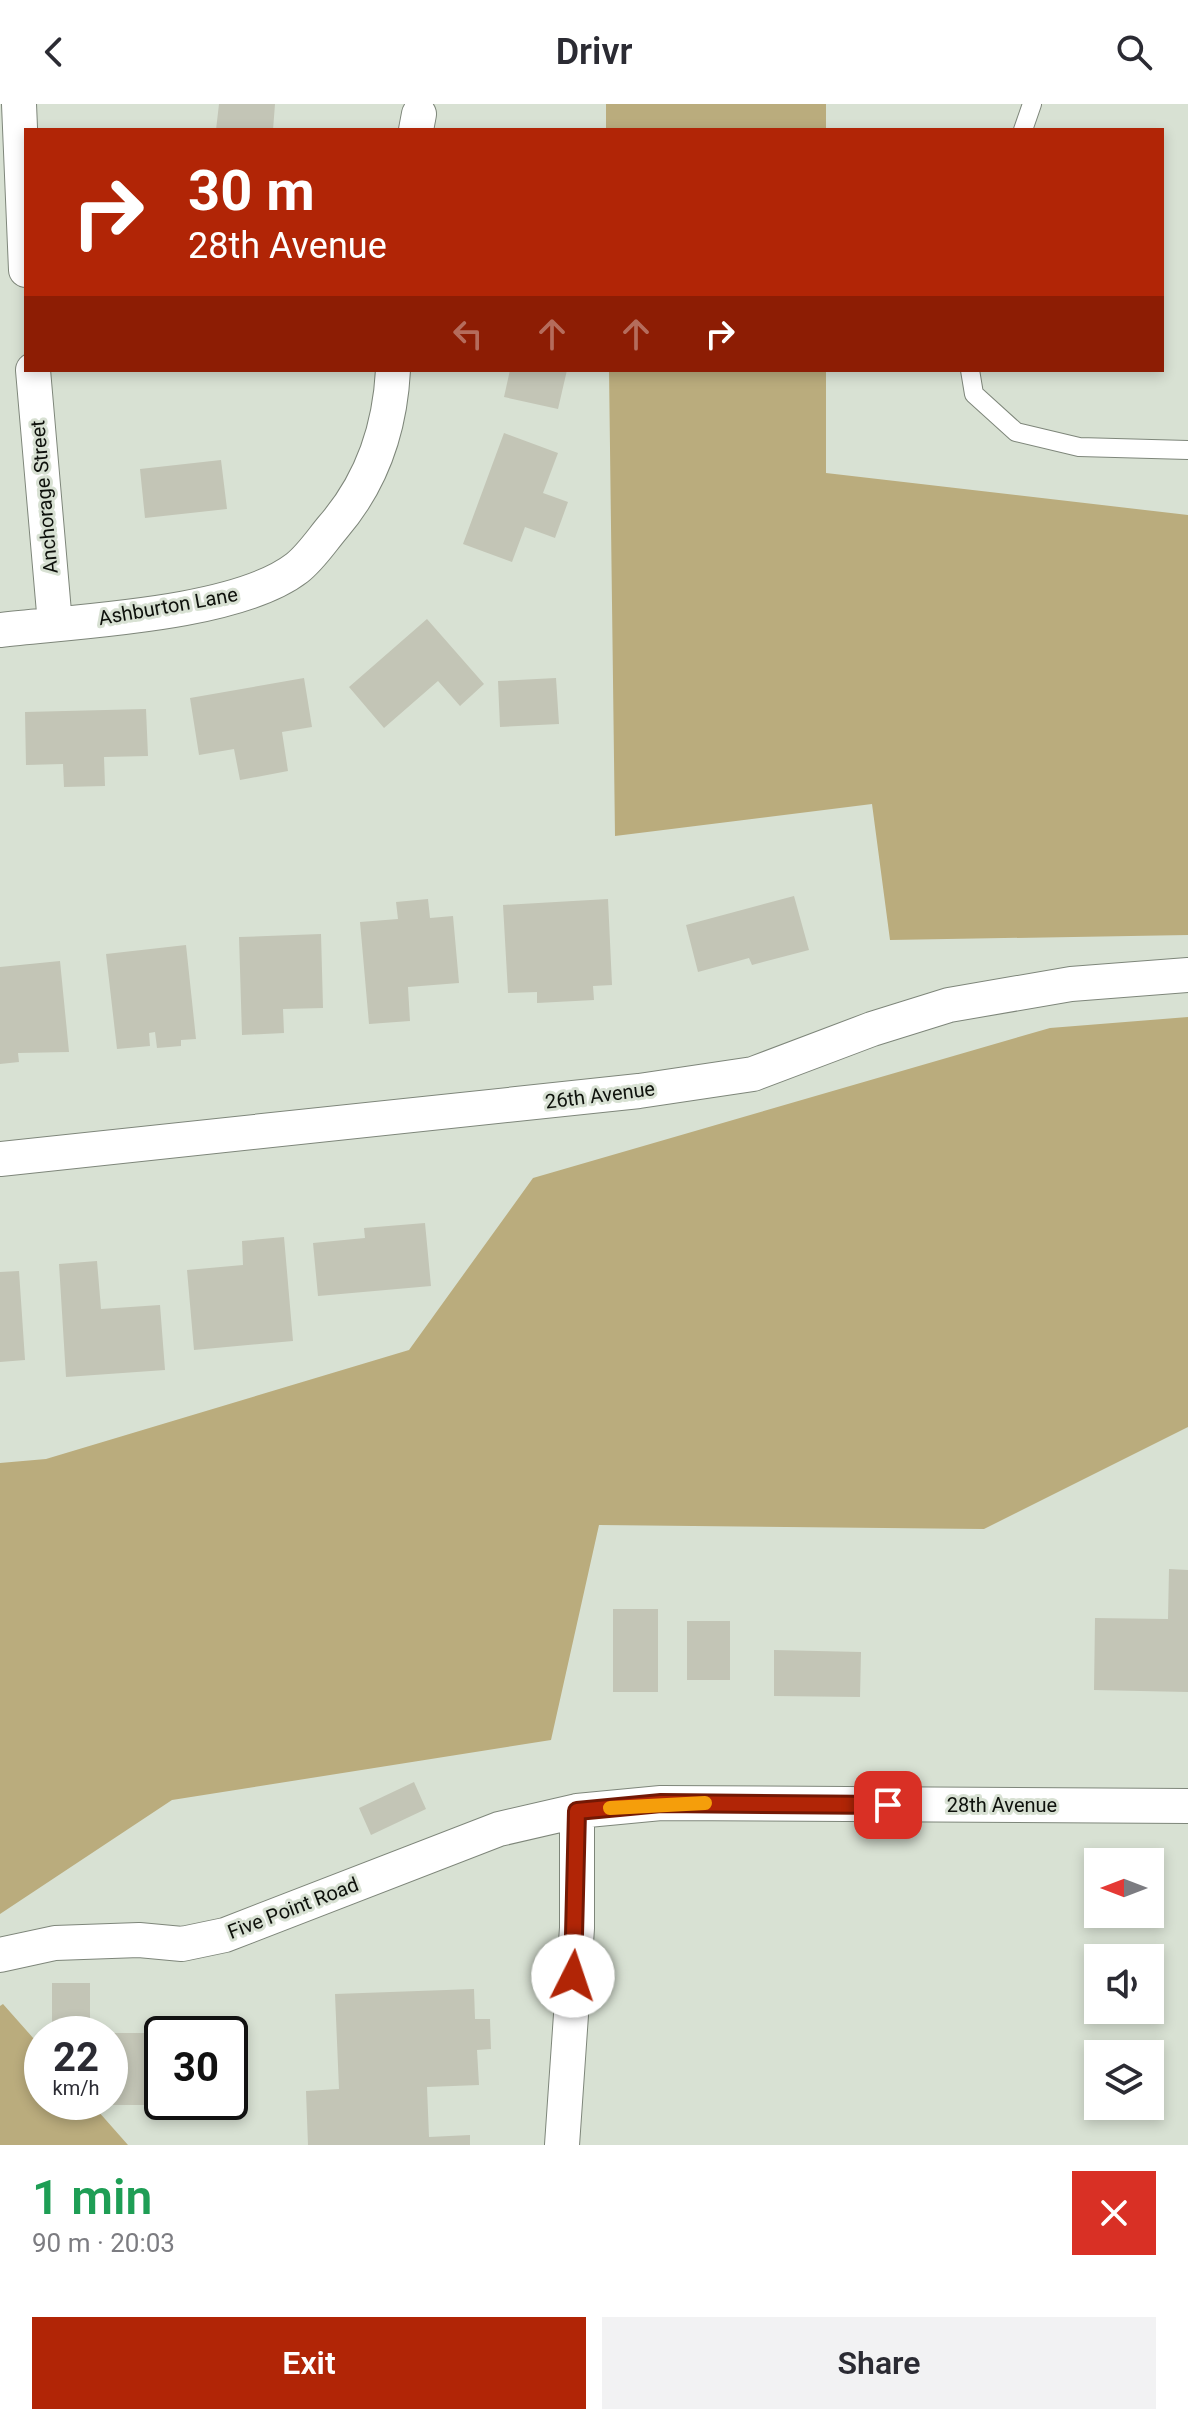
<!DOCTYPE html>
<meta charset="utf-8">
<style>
:root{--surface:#fff;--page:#f2f2f3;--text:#2b2b33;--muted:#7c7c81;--accent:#b12506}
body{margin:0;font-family:Roboto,sans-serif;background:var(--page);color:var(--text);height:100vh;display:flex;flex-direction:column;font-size:30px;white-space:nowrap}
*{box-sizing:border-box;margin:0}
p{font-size:26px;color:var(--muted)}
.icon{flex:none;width:44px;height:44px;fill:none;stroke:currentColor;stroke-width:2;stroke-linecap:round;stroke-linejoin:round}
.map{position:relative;height:2041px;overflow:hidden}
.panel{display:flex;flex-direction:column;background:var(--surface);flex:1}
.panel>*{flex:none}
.banner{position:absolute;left:24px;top:24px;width:1140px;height:244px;border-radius:0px;box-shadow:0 4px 12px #0003;background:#b12506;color:#fff;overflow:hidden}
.needle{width:52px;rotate:270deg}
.fabs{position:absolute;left:1084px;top:1744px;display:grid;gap:16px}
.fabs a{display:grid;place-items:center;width:80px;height:80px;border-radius:0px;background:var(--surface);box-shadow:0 4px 12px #0003;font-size:40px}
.speed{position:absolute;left:24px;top:1912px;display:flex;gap:16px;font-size:40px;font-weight:700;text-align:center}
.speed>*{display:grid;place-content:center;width:104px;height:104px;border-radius:50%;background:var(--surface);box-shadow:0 4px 12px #0003;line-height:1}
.speed small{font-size:20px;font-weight:400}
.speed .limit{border:4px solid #111;border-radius:12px;background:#fff;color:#111}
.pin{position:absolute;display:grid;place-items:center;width:68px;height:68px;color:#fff;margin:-34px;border-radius:16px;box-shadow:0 4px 12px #0006}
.me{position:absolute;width:88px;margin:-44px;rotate:4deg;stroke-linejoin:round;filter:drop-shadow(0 0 6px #0008)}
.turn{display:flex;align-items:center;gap:28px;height:168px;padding:0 32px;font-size:36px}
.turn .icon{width:104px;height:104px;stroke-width:2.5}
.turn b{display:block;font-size:56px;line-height:68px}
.lanes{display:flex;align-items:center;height:76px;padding:0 32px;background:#0003;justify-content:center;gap:40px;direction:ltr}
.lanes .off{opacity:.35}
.round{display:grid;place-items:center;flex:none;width:84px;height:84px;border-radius:0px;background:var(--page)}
.summary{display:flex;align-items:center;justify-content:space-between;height:136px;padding:0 32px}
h1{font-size:48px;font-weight:600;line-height:60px;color:#1e9e55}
.cta{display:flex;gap:16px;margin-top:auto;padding:16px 32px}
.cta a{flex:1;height:92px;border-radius:0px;background:var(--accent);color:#fff;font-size:32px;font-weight:600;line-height:92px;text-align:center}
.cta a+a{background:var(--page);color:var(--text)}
header{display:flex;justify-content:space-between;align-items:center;height:104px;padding:0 32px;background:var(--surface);font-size:36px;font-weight:600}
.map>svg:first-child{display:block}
</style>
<header><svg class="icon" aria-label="back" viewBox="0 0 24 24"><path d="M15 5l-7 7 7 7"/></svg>Drivr<svg class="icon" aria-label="search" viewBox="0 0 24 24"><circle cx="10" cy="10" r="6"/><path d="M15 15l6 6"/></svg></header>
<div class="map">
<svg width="1188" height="2041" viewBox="0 0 1188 2041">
<rect width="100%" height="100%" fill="#d8e1d3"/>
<path fill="#baac7d" d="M606,0H826V26H606Z
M609,266H826V369L1188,411V831L890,836L872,700L615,732Z
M1188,913V1323L984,1425L599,1421L551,1636L172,1696L0,1810V1359L46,1355L409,1246L533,1074L1050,924Z
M3,1900L42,1944V1998H90L128,2041H0V1902Z"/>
<path fill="#c3c5b6" d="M219,0H275L273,26H216Z
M510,266H567L558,305L504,293Z
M504,329L558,349L543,389L568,398L555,434L525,423L512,458L463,440Z
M221,356L227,405L145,414L140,365Z
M427,515L484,580L460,602L438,577L384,624L349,583Z
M304,574L312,623L282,628L288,667L240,676L234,645L199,651L190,594Z
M556,574L559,620L500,623L498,577Z
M146,605L148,652L104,653L105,682L64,683L63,660L26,661L25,608Z
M794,792L809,846L752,861L749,854L698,868L686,821Z
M428,795L430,814L453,812L459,879L408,883L410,917L369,920L360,818L398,815L396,798Z
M608,795L612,881L593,882L594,896L537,899V888L508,889L503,801Z
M321,830L323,904L283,905L284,929L242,931L239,833Z
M186,841L196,935L181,936V942L157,944L155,928L149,929L150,942L117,945L106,850Z
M60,857L69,948L18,949L19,958L0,960V863Z
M425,1119L431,1182L318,1192L313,1139L365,1134L364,1124Z
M284,1133L293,1237L194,1246L187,1166L243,1161L242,1137Z
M97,1157L101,1205L160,1201L165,1266L66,1273L59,1160Z
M19,1167L25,1256L0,1258V1168Z
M1169,1465L1188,1466V1588L1094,1586L1095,1514L1168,1515Z
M613,1505H658V1588H613Z
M687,1517H730V1576H687Z
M774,1546L861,1548L860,1593L774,1592Z
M414,1678L426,1705L371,1731L359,1704Z
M52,1879H90V1930H52Z
M474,1885L475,1915H490L491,1945L477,1946L479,1981L427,1983L429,2033L470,2031V2041H308L306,1987L339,1985L335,1890Z
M110,1929H145L144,2001H94V1998H110Z"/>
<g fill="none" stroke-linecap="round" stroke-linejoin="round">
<defs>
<path id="lane" d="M1023,26L1032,0
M970,266L974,290L1016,328L1079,343L1188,346"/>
<path id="street" d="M19,0L26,166
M416,26L419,10
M33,266L55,520
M0,526C78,517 236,511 297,464C311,453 322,436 333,423C372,378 390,325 393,266
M0,1055L639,987L753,970L872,925L949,901L1071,880L1188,871
M0,1851L55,1839L139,1836L182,1840L225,1831L499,1725L577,1707L661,1699L1188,1702
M562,2041L577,1824V1707"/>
</defs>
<use href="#lane" stroke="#7e867a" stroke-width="20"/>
<use href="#street" stroke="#7e867a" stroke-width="36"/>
<use href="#lane" stroke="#fff" stroke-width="18"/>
<use href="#street" stroke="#fff" stroke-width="34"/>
</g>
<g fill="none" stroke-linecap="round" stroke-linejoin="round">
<defs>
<path id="route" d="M573,1872L577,1707L661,1699L888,1701"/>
</defs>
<use href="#route" stroke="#731804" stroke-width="20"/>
<use href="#route" stroke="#b12506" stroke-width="14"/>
<path stroke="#f59e0b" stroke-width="14" d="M610,1704L705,1699"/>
</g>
<g text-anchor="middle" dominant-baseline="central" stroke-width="6" stroke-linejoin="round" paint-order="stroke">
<g font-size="20" fill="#0e110c" stroke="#d8e1d3">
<text transform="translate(44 393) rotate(-95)">Anchorage Street</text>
<text transform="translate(168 502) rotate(-10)">Ashburton Lane</text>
<text transform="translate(600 991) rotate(-7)">26th Avenue</text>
<text x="1002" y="1701">28th Avenue</text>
<text transform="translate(293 1804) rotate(-21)">Five Point Road</text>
</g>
</g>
</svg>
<div class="fabs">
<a><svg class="needle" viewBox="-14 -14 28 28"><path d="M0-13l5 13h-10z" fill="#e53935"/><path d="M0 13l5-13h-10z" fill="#7c7c81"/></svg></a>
<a><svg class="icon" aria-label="sound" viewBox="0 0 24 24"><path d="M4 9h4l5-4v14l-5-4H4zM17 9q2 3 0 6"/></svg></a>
<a><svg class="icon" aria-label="layers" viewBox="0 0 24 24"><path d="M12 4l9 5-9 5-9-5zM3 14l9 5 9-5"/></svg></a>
</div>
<div class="speed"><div>22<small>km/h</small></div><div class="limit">30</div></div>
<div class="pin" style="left:888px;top:1701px;background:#d93025"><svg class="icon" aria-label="arrive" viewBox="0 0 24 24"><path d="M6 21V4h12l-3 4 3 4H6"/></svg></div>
<svg class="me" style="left:573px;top:1872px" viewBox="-20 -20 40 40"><circle r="19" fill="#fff"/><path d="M0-13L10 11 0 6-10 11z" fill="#b12506"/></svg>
<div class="banner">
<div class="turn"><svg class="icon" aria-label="right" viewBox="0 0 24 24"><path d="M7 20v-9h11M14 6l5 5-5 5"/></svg><div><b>30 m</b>28th Avenue</div></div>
<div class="lanes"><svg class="icon off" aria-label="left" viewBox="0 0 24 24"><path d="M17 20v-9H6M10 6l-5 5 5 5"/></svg><svg class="icon off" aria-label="ahead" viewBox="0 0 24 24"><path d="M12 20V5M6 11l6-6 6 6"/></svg><svg class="icon off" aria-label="ahead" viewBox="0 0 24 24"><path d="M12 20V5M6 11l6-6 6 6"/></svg><svg class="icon" aria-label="right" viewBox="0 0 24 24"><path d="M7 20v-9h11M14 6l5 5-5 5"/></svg></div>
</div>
</div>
<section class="panel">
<div class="summary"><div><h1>1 min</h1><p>90 m · 20:03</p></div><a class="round" style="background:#d93025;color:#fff"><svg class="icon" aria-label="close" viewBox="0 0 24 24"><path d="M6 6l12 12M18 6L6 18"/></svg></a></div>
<div class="cta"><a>Exit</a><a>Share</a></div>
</section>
